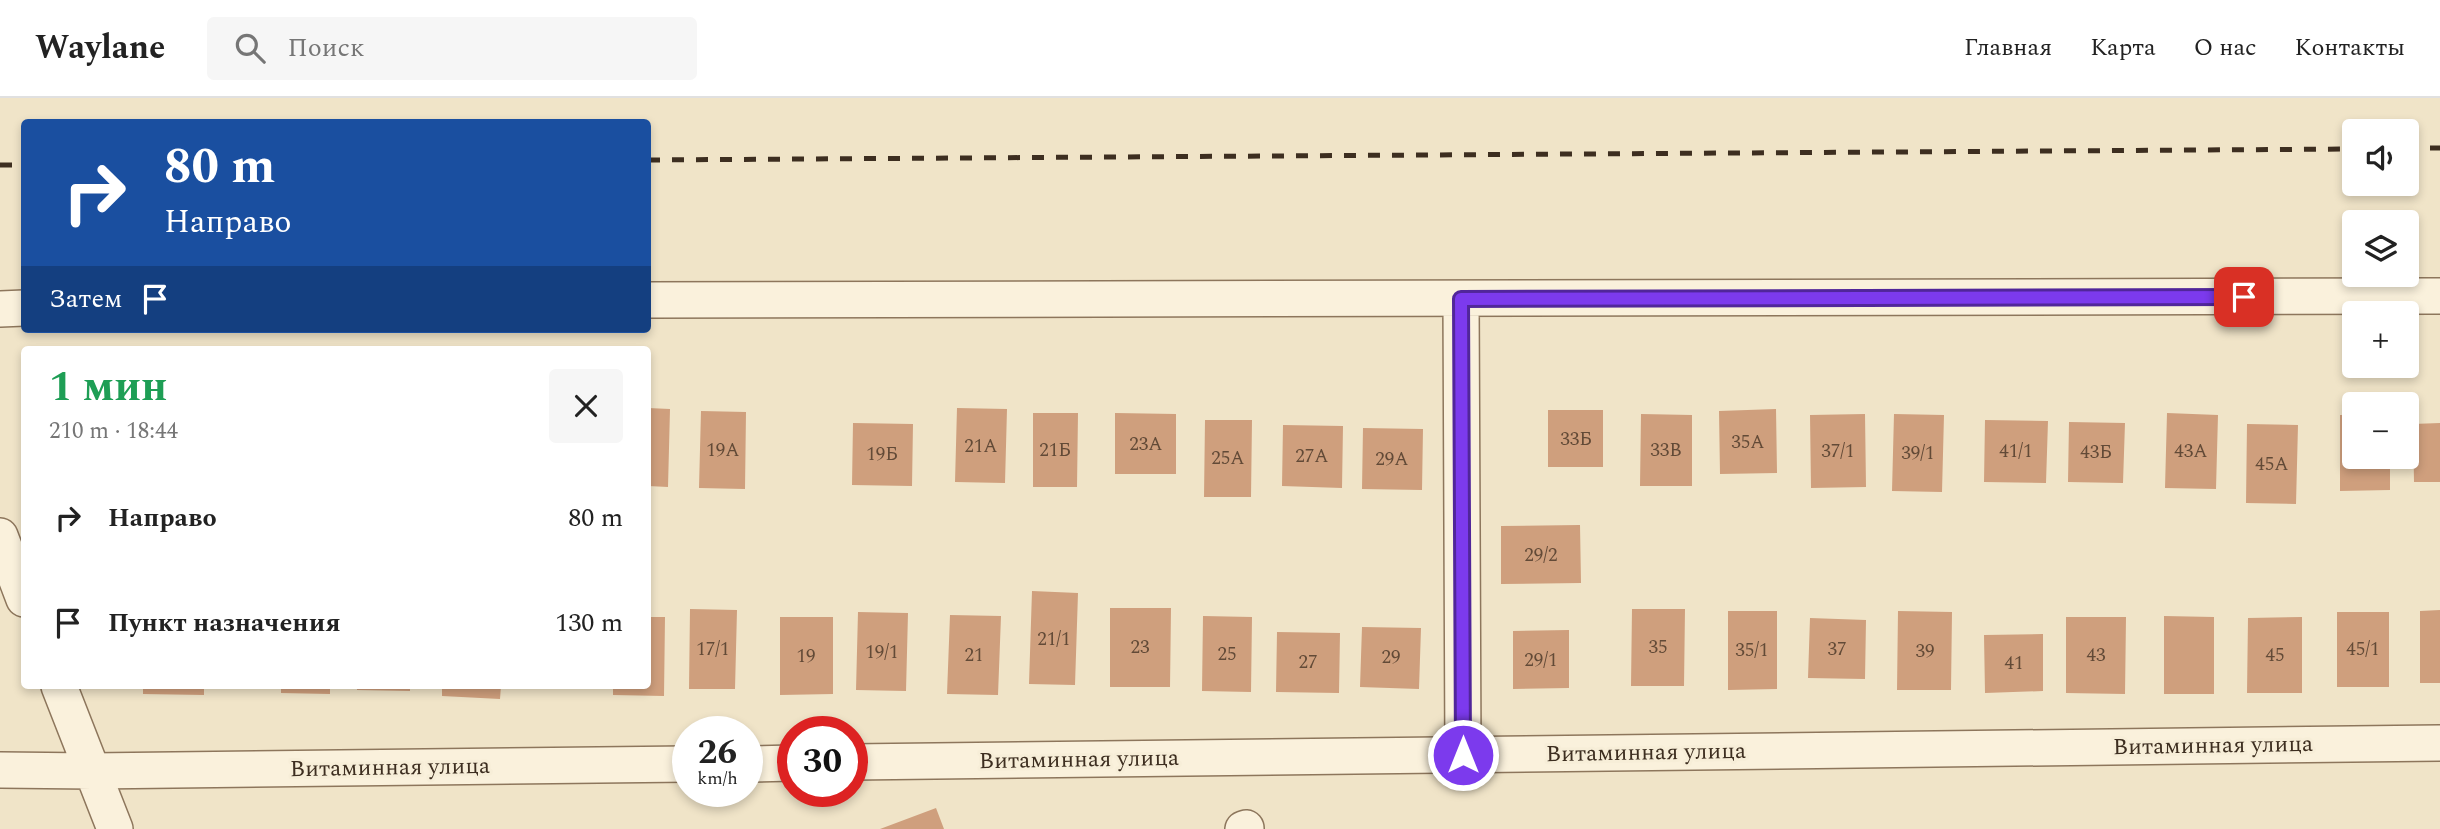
<!DOCTYPE html>
<html lang="ru">
<meta charset="utf-8">
<style>
:root{--surface:#fff;--page:#f6f6f6;--text:#222;--muted:#767676;--line:#e0e0e0}
body{margin:0;font-family:Spectral,serif;background:var(--page);color:var(--text);height:100vh;display:flex;flex-direction:column;font-size:26px;white-space:nowrap}
*{box-sizing:border-box;margin:0}
p{font-size:23px;color:var(--muted)}
.icon{flex:none;width:38px;height:38px;fill:none;stroke:currentColor;stroke-width:2;stroke-linecap:round;stroke-linejoin:round}
.map{position:relative;flex:1;overflow:hidden}
.drawer{position:absolute;left:21px;top:248px;width:630px;height:343px;display:flex;flex-direction:column;background:var(--surface);border-radius:7px;box-shadow:0 4px 10px #0003}
.drawer>*{flex:none}
.guide{position:absolute;left:21px;top:21px;width:630px;height:214px;border-radius:7px;box-shadow:0 4px 10px #0003;background:#1a4fa0;color:#fff;overflow:hidden}
.tools{position:absolute;left:2342px;top:21px;display:grid;gap:14px}
.tools a{display:grid;place-items:center;width:77px;height:77px;border-radius:7px;background:var(--surface);box-shadow:0 4px 10px #0003;font-size:35px}
.speed{position:absolute;left:672px;top:618px;display:flex;gap:14px;font-size:35px;font-weight:700;text-align:center}
.speed>*{display:grid;place-content:center;width:91px;height:91px;border-radius:50%;background:var(--surface);box-shadow:0 4px 10px #0003;line-height:1}
.speed small{font-size:18px;font-weight:400}
.speed .limit{border:10px solid #d22;background:#fff;color:#111}
.pin{position:absolute;display:grid;place-items:center;width:60px;height:60px;color:#fff;margin:-30px;border-radius:14px;box-shadow:0 4px 10px #0006}
.me{position:absolute;width:77px;margin:-38px;rotate:0deg;stroke-linejoin:round;filter:drop-shadow(0 0 5px #0008)}
.turn{display:flex;align-items:center;gap:24px;height:147px;padding:0 28px;font-size:32px}
.turn .icon{width:91px;height:91px;stroke-width:2.5}
.turn b{display:block;font-size:49px;line-height:60px}
.then{display:flex;align-items:center;height:66px;padding:0 28px;background:#0003;gap:14px;font-size:26px}
.round{display:grid;place-items:center;flex:none;width:74px;height:74px;border-radius:7px;background:var(--page)}
.overview{display:flex;align-items:center;justify-content:space-between;height:119px;padding:0 28px}
h1{font-size:42px;font-weight:700;line-height:52px;color:#1e9e55}
ul{padding:0;list-style:none}
li{display:flex;align-items:center;gap:21px;height:105px;padding:0 28px}
li div{flex:1}
li b{display:block;font-size:26px}
li em{font-style:normal}
header{display:flex;align-items:center;gap:42px;box-sizing:border-box;height:98px;padding:0 35px;background:var(--surface);border-bottom:2px solid var(--line)}
header strong{font-size:33px}
nav{display:flex;gap:38px;margin-inline-start:auto;font-size:24px}
.search{width:490px;height:63px;background:var(--page);display:flex;align-items:center;gap:18px;box-sizing:border-box;padding:0 24px;border-radius:7px;color:var(--muted);font-size:26px}
.map>svg:first-child{display:block}
</style>
<header>
<strong>Waylane</strong>
<div class="search"><svg class="icon" aria-label="search" viewBox="0 0 24 24"><circle cx="10" cy="10" r="6"/><path d="M15 15l6 6"/></svg>Поиск</div>
<nav><a>Главная</a><a>Карта</a><a>О нас</a><a>Контакты</a></nav>
</header>
<div class="map">
<svg width="2440" height="731" viewBox="0 0 2440 731">
<rect width="100%" height="100%" fill="#f0e4c8"/>
<path fill="#cf9f7d" d="M648,310L670,311L668,389L648,388Z
M957,310L1007,311L1005,385L955,384Z
M1776,311L1777,375L1720,376L1719,313Z
M1548,312H1603V369H1548Z
M701,313L746,314L745,391L699,390Z
M1033,315H1078L1077,389H1033Z
M1115,315L1176,316V376H1115Z
M2167,315L2218,317L2216,391L2165,390Z
M1641,316L1692,317V388H1640Z
M1865,316L1866,389L1811,390L1810,317Z
M1894,316L1944,317L1942,394L1892,393Z
M2340,317H2354V359H2390V392L2340,393Z
M1205,322H1252L1251,399H1204Z
M1985,322L2048,323L2046,385L1984,384Z
M2069,324L2125,325L2123,385L2068,384Z
M853,325L913,326L912,388L852,387Z
M2440,325V384H2414L2413,326Z
M2247,326L2298,327L2296,406L2246,405Z
M1283,327L1343,328L1342,390L1282,388Z
M1363,330L1423,331L1422,392L1362,391Z
M1580,427L1581,485L1501,486V428Z
M1032,493L1078,495L1075,587L1029,586Z
M1110,510H1171L1170,589H1110Z
M690,511L737,512L735,591H689Z
M1632,511H1685L1684,588H1631Z
M2440,512V585H2420V513Z
M1728,513H1777V591L1728,592Z
M1898,513L1952,514L1951,592H1897Z
M858,514L908,515L906,593L856,592Z
M2337,514H2389V589H2337Z
M950,517L1001,518L998,597L947,596Z
M1203,518L1252,519L1251,594L1202,593Z
M2164,518L2214,519V596H2164Z
M648,519H665L664,598L613,597V588H648Z
M780,519H833V596L780,597Z
M2066,519H2126L2125,596L2066,595Z
M2302,519V595H2247L2248,520Z
M1810,520L1866,522L1865,581L1808,580Z
M1362,529L1421,530L1419,591L1360,589Z
M1569,532V590L1513,591V533Z
M1277,534L1340,535L1339,595L1276,594Z
M2043,536V593L1985,595L1984,537Z
M143,588H204V597L143,596Z
M281,588H330V596L281,595Z
M357,588H410V593L357,592Z
M442,588H501L500,601L442,598Z
M936,710L944,731H880Z"/>
<g fill="none" stroke-linecap="round" stroke-linejoin="round">
<defs>
<path id="minor" d="M1461,201L1463,657
M648,202L2440,198
M0,211L24,210
M0,438L24,501
M59,588L115,731
M852,664L2440,645
M747,666L793,665
M0,672L92,673L688,666
M1243,731L1246,730"/>
</defs>
<use href="#minor" stroke="#8d765c" stroke-width="38"/>
<use href="#minor" stroke="#faf1dc" stroke-width="35"/>
<path stroke="#3d2e20" stroke-width="5" stroke-dasharray="12 12" stroke-linecap="butt" d="M2406,50H2440
M648,62L2354,51
M0,67H24"/>
</g>
<g fill="none" stroke-linecap="round" stroke-linejoin="round">
<defs>
<path id="route" d="M1463,657L1461,201L2244,199"/>
</defs>
<use href="#route" stroke="#51269a" stroke-width="18"/>
<use href="#route" stroke="#7c3aed" stroke-width="12"/>
</g>
<g text-anchor="middle" dominant-baseline="central" stroke-width="6" stroke-linejoin="round" paint-order="stroke">
<g font-size="19" fill="#624a37">
<text x="1576" y="341">33Б</text>
<text x="1748" y="344">35А</text>
<text x="1146" y="346">23А</text>
<text x="981" y="348">21А</text>
<text x="723" y="352">19А</text>
<text x="1055" y="352">21Б</text>
<text x="1666" y="352">33В</text>
<text x="1838" y="353">37/1</text>
<text x="2016" y="353">41/1</text>
<text x="2191" y="353">43А</text>
<text x="2096" y="354">43Б</text>
<text x="1918" y="355">39/1</text>
<text x="882" y="356">19Б</text>
<text x="1312" y="358">27А</text>
<text x="1228" y="360">25А</text>
<text x="1392" y="361">29А</text>
<text x="2272" y="366">45А</text>
<text x="1541" y="457">29/2</text>
<text x="1054" y="541">21/1</text>
<text x="1140" y="549">23</text>
<text x="1658" y="549">35</text>
<text x="713" y="551">17/1</text>
<text x="1837" y="551">37</text>
<text x="2363" y="551">45/1</text>
<text x="1752" y="552">35/1</text>
<text x="1925" y="553">39</text>
<text x="882" y="554">19/1</text>
<text x="1227" y="556">25</text>
<text x="974" y="557">21</text>
<text x="2096" y="557">43</text>
<text x="2275" y="557">45</text>
<text x="806" y="558">19</text>
<text x="1391" y="559">29</text>
<text x="1541" y="562">29/1</text>
<text x="1308" y="564">27</text>
<text x="2014" y="565">41</text>
</g>
<g font-size="23" fill="#3d2e20" stroke="#f7eed8">
<text transform="translate(2213 648) rotate(-1)">Витаминная улица</text>
<text transform="translate(1646 655) rotate(-1)">Витаминная улица</text>
<text transform="translate(1079 662) rotate(-1)">Витаминная улица</text>
<text transform="translate(390 670) rotate(-1)">Витаминная улица</text>
</g>
</g>
</svg>
<div class="tools">
<a><svg class="icon" aria-label="sound" viewBox="0 0 24 24"><path d="M4 9h4l5-4v14l-5-4H4zM17 9q2 3 0 6"/></svg></a>
<a><svg class="icon" aria-label="layers" viewBox="0 0 24 24"><path d="M12 4l9 5-9 5-9-5zM3 14l9 5 9-5"/></svg></a>
<a>+</a>
<a>−</a>
</div>
<div class="speed"><div>26<small>km/h</small></div><div class="limit">30</div></div>
<div class="pin" style="left:2244px;top:199px;background:#d93025"><svg class="icon" aria-label="arrive" viewBox="0 0 24 24"><path d="M6 21V4h12l-3 4 3 4H6"/></svg></div>
<svg class="me" style="left:1463px;top:657px" viewBox="-20 -20 40 40"><circle r="17" fill="#7c3aed" stroke="#fff" stroke-width="3"/><path d="M0-11L8 9 0 5-8 9z" fill="#fff"/></svg>
<div class="guide">
<div class="turn"><svg class="icon" aria-label="right" viewBox="0 0 24 24"><path d="M7 20v-9h11M14 6l5 5-5 5"/></svg><div><b>80 m</b>Направо</div></div>
<div class="then">Затем<svg class="icon" aria-label="arrive" viewBox="0 0 24 24"><path d="M6 21V4h12l-3 4 3 4H6"/></svg></div>
</div>
<section class="drawer">
<div class="overview"><div><h1>1 мин</h1><p>210 m · 18:44</p></div><a class="round"><svg class="icon" aria-label="close" viewBox="0 0 24 24"><path d="M6 6l12 12M18 6L6 18"/></svg></a></div>
<ul>
<li><svg class="icon" aria-label="right" viewBox="0 0 24 24"><path d="M7 20v-9h11M14 6l5 5-5 5"/></svg><div><b>Направо</b></div><em>80 m</em></li>
<li><svg class="icon" aria-label="arrive" viewBox="0 0 24 24"><path d="M6 21V4h12l-3 4 3 4H6"/></svg><div><b>Пункт назначения</b></div><em>130 m</em></li>
</ul>
</section>
</div>
